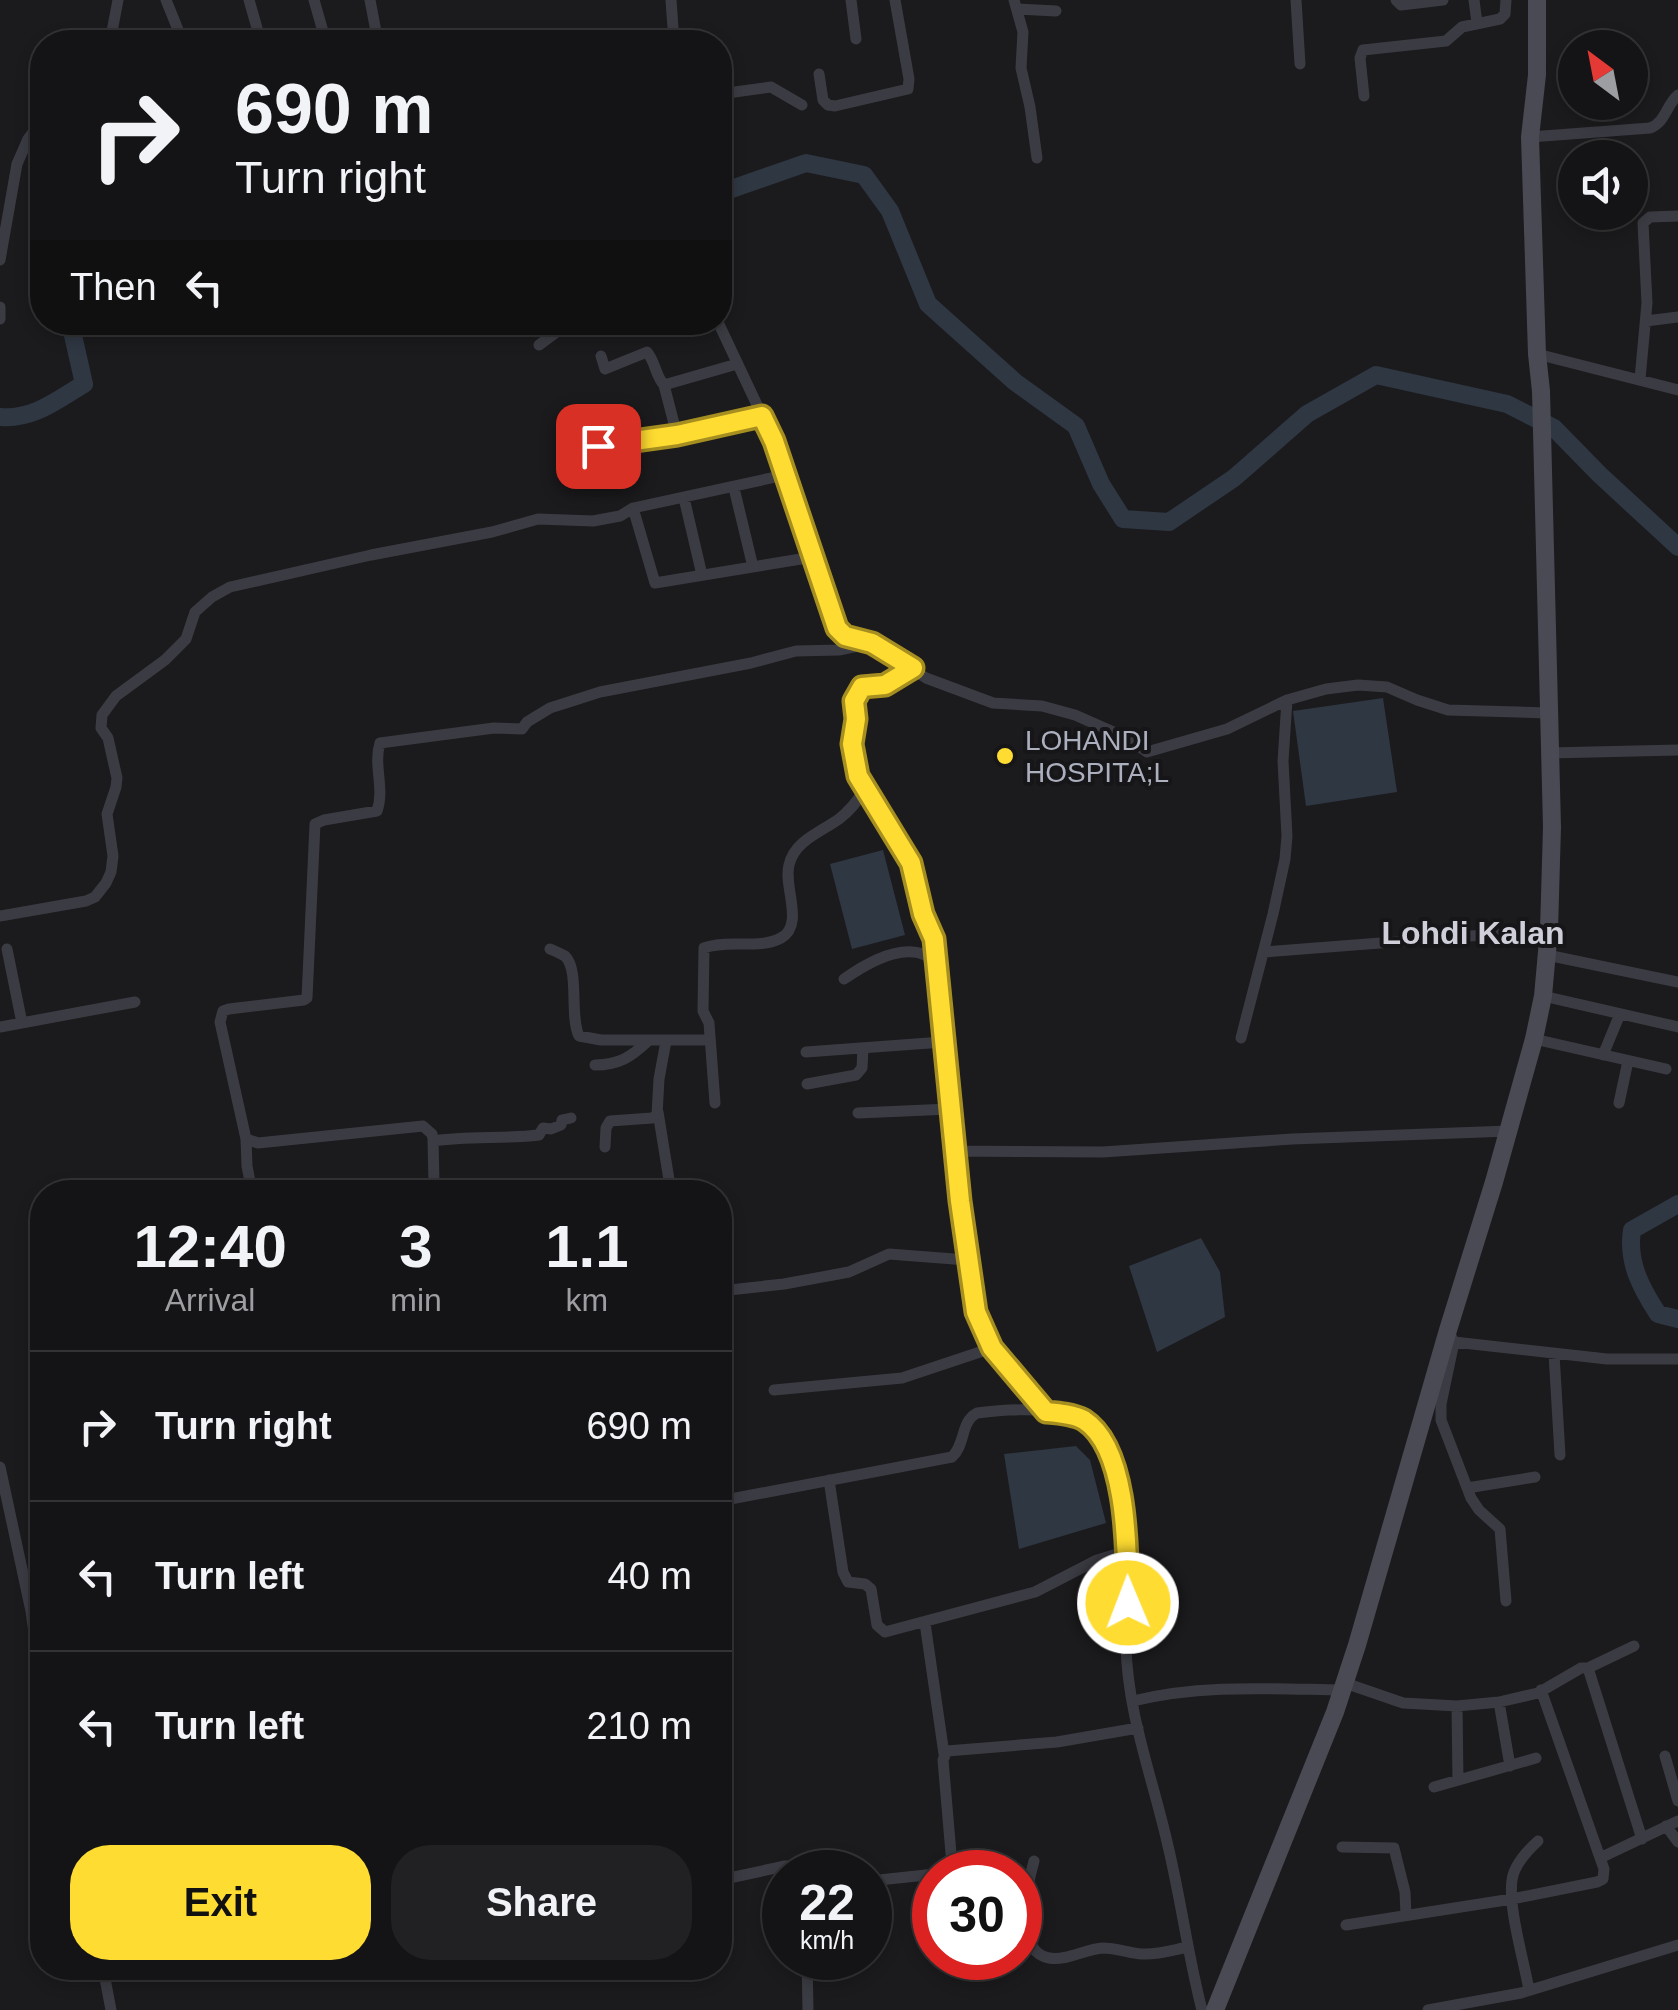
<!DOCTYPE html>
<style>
:root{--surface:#141416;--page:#212123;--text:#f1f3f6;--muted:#9d9ea1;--line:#333335;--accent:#ffdc31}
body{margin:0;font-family:Arial,sans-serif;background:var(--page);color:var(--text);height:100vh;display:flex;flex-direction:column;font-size:38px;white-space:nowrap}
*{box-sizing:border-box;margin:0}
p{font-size:32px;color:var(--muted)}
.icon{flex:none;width:55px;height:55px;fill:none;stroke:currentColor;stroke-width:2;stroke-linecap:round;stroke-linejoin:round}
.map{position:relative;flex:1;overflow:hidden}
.sheet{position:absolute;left:30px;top:1180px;width:702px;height:800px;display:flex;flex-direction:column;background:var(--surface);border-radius:40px;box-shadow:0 5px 15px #0003,0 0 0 2px var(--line)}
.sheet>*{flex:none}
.hud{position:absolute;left:30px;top:30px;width:702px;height:305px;border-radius:40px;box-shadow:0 5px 15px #0003,0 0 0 2px var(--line);background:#141416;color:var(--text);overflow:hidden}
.needle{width:65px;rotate:328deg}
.tools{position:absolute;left:1558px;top:30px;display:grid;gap:20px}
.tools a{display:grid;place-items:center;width:90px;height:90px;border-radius:50%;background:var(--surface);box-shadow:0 5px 15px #0003,0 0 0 2px var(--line);font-size:50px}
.speed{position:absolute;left:762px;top:1850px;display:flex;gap:20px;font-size:50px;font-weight:700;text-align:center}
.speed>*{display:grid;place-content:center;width:130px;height:130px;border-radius:50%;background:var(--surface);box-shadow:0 5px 15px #0003,0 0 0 2px var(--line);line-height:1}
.speed small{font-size:25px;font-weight:400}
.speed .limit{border:15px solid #d22;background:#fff;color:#111}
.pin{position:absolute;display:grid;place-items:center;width:85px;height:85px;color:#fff;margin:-42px;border-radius:20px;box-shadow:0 5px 15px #0006}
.me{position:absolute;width:110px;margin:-55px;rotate:359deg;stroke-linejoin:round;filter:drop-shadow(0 0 8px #0008)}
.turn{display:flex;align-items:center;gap:35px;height:210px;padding:0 40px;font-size:45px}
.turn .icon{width:130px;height:130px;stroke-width:2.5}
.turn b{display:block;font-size:70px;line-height:85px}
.then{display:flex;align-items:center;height:95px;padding:0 40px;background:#0003;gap:20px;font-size:38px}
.eta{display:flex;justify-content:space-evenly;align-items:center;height:170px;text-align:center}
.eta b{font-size:60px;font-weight:600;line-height:70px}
.button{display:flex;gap:20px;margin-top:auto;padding:20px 40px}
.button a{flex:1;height:115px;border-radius:40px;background:var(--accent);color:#111;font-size:40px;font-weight:600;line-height:115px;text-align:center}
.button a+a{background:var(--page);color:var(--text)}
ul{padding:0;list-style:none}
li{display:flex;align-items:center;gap:30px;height:150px;padding:0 40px;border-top:2px solid var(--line)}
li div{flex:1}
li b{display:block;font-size:38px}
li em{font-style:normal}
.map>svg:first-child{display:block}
</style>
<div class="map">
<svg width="1678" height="2010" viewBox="0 0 1678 2010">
<rect width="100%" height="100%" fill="#1b1b1d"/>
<path fill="#2f3743" d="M1383,698L1397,792L1306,806L1293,711Z
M883,850L905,935L852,949L830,864Z
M1201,1238L1220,1272L1225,1317L1157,1352L1129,1266Z
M1076,1446L1090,1460L1106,1523L1019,1549L1004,1454Z"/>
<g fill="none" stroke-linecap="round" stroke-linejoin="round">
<path stroke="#2f3743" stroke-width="18" d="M720,193L806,163L864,175L890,211L928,304L1015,382L1076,426L1101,484L1123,519L1169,522L1234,478L1307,414L1376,375L1507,404L1554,428L1599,474L1678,547
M0,417C33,420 57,400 84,384L70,322
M1678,1204L1632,1230C1627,1262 1641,1288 1658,1314L1678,1319"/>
<path stroke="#3b3b43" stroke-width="11" d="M166,0L183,42
M249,0L261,42
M314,0L326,42
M370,0L378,42
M671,0L674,42
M851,0L856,39
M1014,0L1023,32L1021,68L1030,107L1037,158
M1296,0L1300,64
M1396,0L1401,5L1443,0
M1474,0L1477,23
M1017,9L1056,11
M110,42L118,0
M819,74L823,100L828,105L835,106L908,89L909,79L895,0
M720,94L771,87L802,105
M1364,96L1360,58L1363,50L1446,41L1462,27L1500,19L1505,14L1506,0
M1530,137L1650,128C1666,122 1666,105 1678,95
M0,260L17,164L28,139L42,120
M0,307V319
M1646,321L1678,317
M718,322L774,441L837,629L845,636L872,643L926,678L993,703L1042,706L1075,715L1127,738L1147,752L1227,729L1287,700L1326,689L1358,685L1387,687L1417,700L1448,710L1549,713
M539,345L570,322
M1537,354L1678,390
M601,356L605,369L647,352C656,363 655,375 664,385L677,435
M1640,379L1647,303L1643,223L1650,217L1678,216
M664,385L737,364
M598,446L677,435L762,416
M734,488L753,567
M684,498L702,575
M633,508L655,583L813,557
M913,668L885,685L861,687L854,701L856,719L852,744L858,776L911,863L923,915L934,939L956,1174L976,1312L992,1348L1046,1412
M1549,753L1678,750
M0,916L86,901L95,897L106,883L111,872L113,856L107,814L116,787L117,778L108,738L101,728L102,715L116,696L165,660L186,639L195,612L212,597L230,587L371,555L492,532L538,519L593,521L620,516L633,508L785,475
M7,949L22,1023
M550,949C553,950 563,955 565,956C580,971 569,1015 579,1036L601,1040H710
M1264,952L1549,930
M1547,955L1678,982
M844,979C863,966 889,950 913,952C921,952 929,957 936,960
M1543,996L1678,1027
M0,1027L135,1002
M1241,1038L1273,914L1285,859L1287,836L1283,761L1287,700
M1534,1039L1666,1069
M806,1052L943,1042
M1603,1055L1620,1014
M595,1065C619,1065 631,1057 648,1041
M807,1084L856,1075L862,1068L863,1048
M715,1103L709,1023L703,1011L704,948C728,939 758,950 781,938C805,925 783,886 789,865C794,841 821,832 839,819C850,811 857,801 865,790
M1619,1103L1628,1061
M658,1112L671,1192
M858,1113L950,1109
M246,1139L247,1166L252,1192
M433,1141C468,1136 504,1139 539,1135L543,1128L551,1129L561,1125L562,1120L571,1118
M605,1147L606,1128L610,1121L652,1118L657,1115L659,1079L666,1041
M954,1151L1103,1152L1292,1139L1509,1131
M434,1183L433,1139L432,1134L423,1126L258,1143L246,1139L220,1022L223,1011L229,1009L304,1000L307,998L315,824L324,820L377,811C385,789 373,765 380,743L494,728L522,729L527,722L550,708L600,692L751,663L796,651L839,650L872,643
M720,1291L784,1284L849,1272L889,1254L967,1260
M1452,1338L1454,1342L1607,1359H1678
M1454,1342L1441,1404V1420L1471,1498L1479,1510L1500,1529L1506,1601
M1554,1354L1560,1455
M774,1390L902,1378L992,1348
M0,1467L31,1611L42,1691
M829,1480L843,1572L848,1582L865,1584L871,1589L877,1625L885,1632L1035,1592L1097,1560L1127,1551
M1467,1488L1535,1477
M720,1501L952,1457C966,1444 960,1422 977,1413C1009,1409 1070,1404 1094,1430C1138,1479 1126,1583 1126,1644C1127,1713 1153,1779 1168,1846C1181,1900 1188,1956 1202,2010
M925,1623L944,1754
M1588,1668L1642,1839
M1345,1683L1403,1703L1457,1706L1499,1702L1538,1693L1581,1668H1588L1634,1646
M1133,1701C1202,1684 1272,1689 1342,1690
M1499,1702L1510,1766
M1457,1706L1458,1780
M1665,1756L1678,1801
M1434,1787L1536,1758
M1666,1826L1678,1842
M1342,1847L1394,1848L1405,1892L1406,1915
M1600,1858L1678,1821
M1034,1861C1027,1885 1014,1952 1049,1958C1067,1961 1085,1949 1103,1948C1116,1948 1129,1953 1142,1954C1157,1955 1173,1950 1188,1947
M942,1872L948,1871L952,1865L943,1760L947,1751L1057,1742L1138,1728
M720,1880L785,1866H794L803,1872
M870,1881L935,1874
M1346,1925L1512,1899L1597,1882L1603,1879L1604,1869L1541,1690
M807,1958L808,2010
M103,1968L111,2010
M1529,1990C1524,1961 1508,1908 1512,1880C1514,1865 1527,1851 1538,1841
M1428,2010L1521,1993L1678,1945"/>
<path stroke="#494a53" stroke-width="18" d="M1215,2010L1335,1712L1357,1645L1448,1330L1494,1182L1534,1039L1543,996L1549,930L1552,827L1541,391L1537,354L1530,137L1537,75V0"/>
</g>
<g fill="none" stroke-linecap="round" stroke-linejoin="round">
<defs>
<path id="route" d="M598,446L677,435L762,416L774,441L837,628L845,636L872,643L913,668L885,685L862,687L854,701L856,719L852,744L858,776L911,863L923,914L934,939L960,1201L976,1312L992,1348L1046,1412C1058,1413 1073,1414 1084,1420C1129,1449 1127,1555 1128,1603"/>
</defs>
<use href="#route" stroke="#a68f20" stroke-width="25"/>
<use href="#route" stroke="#ffdc31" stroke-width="18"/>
</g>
<circle fill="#ffdc31" stroke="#161618" stroke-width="4" cx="1005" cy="756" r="10"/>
<g text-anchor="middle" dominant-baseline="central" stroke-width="8" stroke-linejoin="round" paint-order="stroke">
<g font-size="28" fill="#acafbd" stroke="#161618" text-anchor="start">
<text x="1025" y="740">LOHANDI<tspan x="1025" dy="32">HOSPITA;L</tspan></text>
</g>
<g font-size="32" font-weight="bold" fill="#cecfd9" stroke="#161618">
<text x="1473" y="933">Lohdi Kalan</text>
</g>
</g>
</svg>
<div class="tools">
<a><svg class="needle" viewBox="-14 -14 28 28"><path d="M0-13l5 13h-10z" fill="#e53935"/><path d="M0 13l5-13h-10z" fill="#9d9ea1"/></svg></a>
<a><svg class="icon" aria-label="sound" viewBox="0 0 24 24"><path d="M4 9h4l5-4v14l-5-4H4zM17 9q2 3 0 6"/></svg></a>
</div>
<div class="speed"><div>22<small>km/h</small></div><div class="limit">30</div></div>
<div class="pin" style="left:598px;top:446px;background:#d93025"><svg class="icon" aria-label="arrive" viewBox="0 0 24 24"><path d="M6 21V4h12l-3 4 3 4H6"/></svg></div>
<svg class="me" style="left:1128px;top:1603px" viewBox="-20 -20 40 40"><circle r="17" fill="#ffdc31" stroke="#fff" stroke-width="3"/><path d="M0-11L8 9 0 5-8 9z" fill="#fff"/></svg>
<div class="hud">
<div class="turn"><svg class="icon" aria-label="right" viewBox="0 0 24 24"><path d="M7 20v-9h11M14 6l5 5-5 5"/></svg><div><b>690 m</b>Turn right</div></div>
<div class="then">Then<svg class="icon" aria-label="left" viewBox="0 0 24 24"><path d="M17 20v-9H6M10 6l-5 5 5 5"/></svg></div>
</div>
<section class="sheet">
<div class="eta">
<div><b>12:40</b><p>Arrival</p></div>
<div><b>3</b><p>min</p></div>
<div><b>1.1</b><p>km</p></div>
</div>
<ul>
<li><svg class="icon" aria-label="right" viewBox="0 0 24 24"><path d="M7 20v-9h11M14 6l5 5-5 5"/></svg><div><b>Turn right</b></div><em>690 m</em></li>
<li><svg class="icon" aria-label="left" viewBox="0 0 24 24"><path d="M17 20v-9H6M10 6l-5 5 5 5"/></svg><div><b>Turn left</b></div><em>40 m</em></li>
<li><svg class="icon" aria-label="left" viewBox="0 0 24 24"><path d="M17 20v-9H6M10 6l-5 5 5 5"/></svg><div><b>Turn left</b></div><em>210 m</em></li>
</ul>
<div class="button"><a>Exit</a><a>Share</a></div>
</section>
</div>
